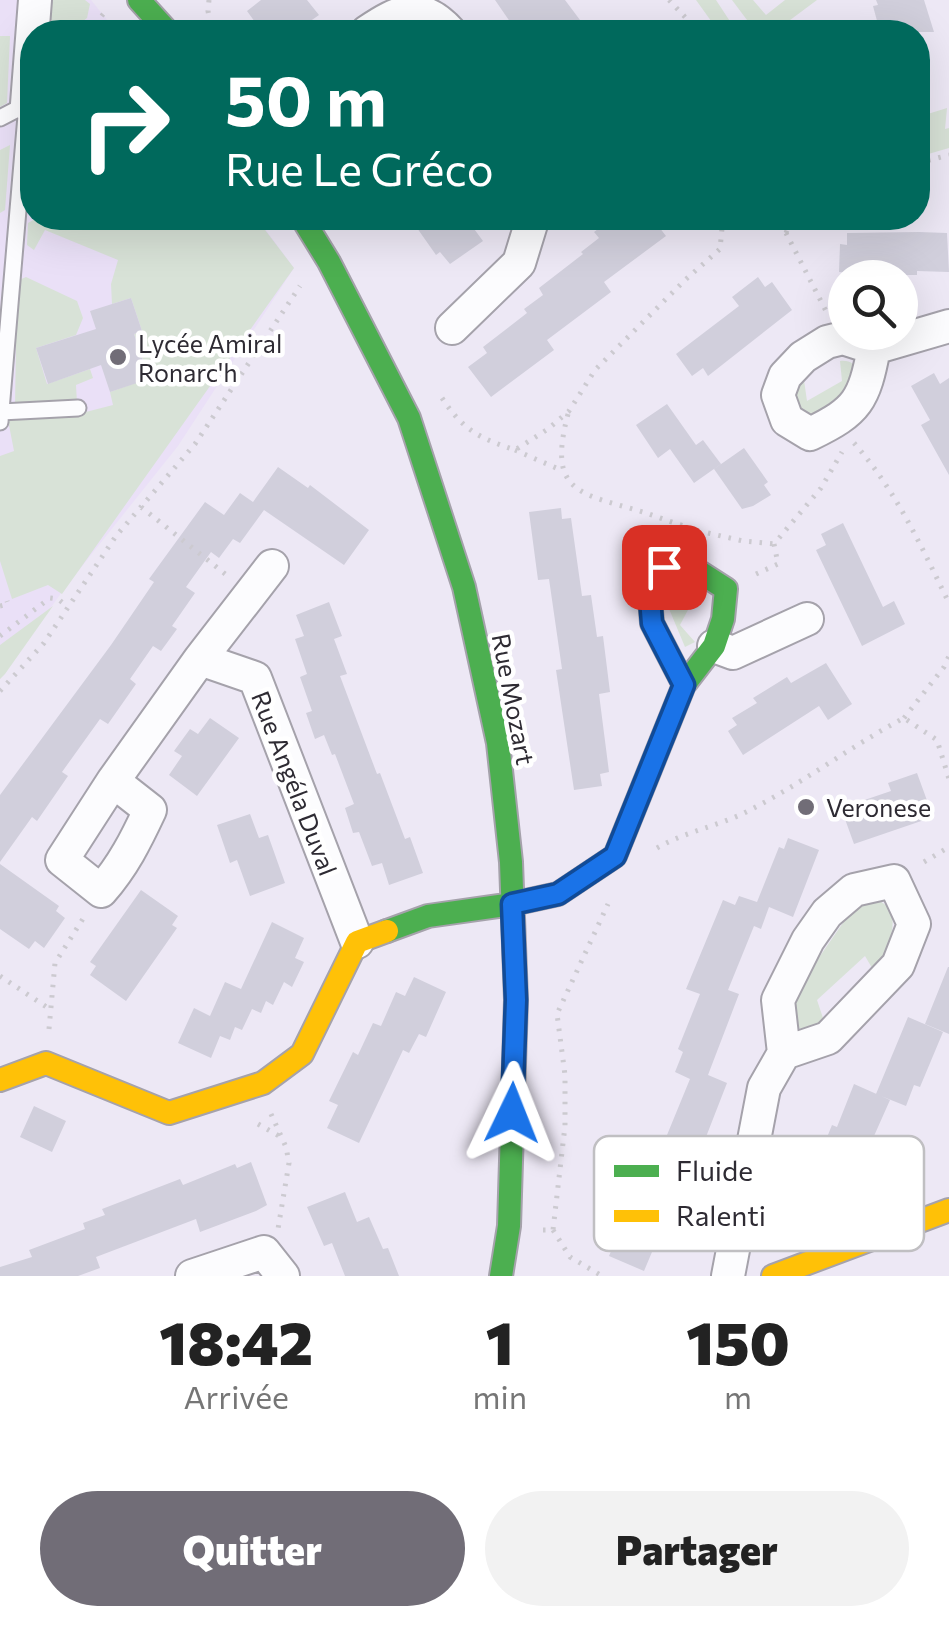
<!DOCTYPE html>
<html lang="fr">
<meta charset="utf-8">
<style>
:root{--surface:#fff;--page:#f2f2f2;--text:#222;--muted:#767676;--accent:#716d77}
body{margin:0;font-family:Commissioner,sans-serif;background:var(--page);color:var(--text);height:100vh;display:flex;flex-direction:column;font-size:38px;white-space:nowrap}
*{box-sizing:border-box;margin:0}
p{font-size:32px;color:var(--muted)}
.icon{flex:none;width:55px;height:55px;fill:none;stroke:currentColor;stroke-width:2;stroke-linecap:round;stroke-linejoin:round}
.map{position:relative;height:1276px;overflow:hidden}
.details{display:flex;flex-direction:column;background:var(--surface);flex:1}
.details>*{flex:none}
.guide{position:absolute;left:20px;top:20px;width:910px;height:210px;border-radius:40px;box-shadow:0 10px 40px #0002;background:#00695c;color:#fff;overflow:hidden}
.buttons{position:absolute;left:828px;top:260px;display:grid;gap:20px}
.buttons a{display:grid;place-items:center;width:90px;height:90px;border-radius:50%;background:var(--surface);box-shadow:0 10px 40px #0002;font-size:50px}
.pin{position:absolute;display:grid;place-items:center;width:85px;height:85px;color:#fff;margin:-42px;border-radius:20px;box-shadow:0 5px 15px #0006}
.me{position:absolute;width:110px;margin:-55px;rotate:2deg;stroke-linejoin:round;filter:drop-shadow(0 0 8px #0008)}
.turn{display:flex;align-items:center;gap:35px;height:210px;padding:0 40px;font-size:45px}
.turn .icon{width:130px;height:130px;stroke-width:2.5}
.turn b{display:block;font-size:70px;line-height:85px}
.eta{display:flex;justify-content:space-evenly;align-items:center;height:170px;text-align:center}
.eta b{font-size:60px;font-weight:800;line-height:70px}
.primary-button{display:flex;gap:20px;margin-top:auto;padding:20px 40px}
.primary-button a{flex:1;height:115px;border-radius:60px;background:var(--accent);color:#fff;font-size:40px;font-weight:800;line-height:115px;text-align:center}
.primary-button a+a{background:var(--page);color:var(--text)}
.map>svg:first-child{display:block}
</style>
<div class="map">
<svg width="949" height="1276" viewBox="0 0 949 1276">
<rect width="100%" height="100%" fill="#ede8f5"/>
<path fill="#eae0f7" d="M0,0H91L117,32H32V218H257L294,268L178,446L67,585L0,679Z"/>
<path fill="#d8e2d7" d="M47,0H85L90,4L87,18L77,26L81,32H45Z
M696,0H716L737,32H719Z
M732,0H753L766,15L785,0H817L774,32H756Z
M0,36H10L7,103L0,107Z
M947,108L945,129L949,128V148L918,157V117Z
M10,145L5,210L0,213V150Z
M37,218H256L294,268L62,594L48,585L12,599L0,561V456L14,451L8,420L78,414L113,405L110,392L149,378L134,334L142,331L131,298L112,304L111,284L118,260L45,230L34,250L27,245L28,223Z
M26,277L77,301L83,318L76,335L36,348L47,384L90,369L93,378L76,385L77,403L15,405L17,281Z
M840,361C851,360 856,364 855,375L833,413L820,421L795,407V391L804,380L807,401L842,381Z
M672,583L698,591L680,625L695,642L685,647L662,592Z
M53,606L5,674L0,679V645Z
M877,900C908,912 885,953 875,973L865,956L817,1000L825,1024C799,1033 794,1032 786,1005L854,907Z"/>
<path fill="#d1cfdc" d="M261,0H307L319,15L295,32H262L247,11Z
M495,0H565L589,32H517Z
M876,0H924L934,32H880L873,6L878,5Z
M410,218H466L483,241L450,264L440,252L436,255Z
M613,218H652L666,236L604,282L611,292L547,340L554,350L491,397L468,367L487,353L483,347L527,313L524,309L543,295L539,288L583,254L581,252L599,238L594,232Z
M919,232L947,233L949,272L917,271V275H904V278H850V273L839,272L840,244L847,245V233Z
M758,277L765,287L772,282L792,310L708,376L703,368L692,376L676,354L739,306L732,297Z
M131,298L142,331L134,334L149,379L110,392L101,365L48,384L36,348L96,329L90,311Z
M934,373L940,384L949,378V475L921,425L930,420L911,386Z
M667,404L696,445L703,440L721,464L694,483L670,449L658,458L636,425Z
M744,448L768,482L764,485L771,495L753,506L742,509L714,469Z
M278,467L308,488L310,485L369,530L344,565L264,510L240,543L233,539L219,558L211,552L186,587L195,593L172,626L177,629L161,651L153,646L130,679L136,684L108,724L100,719L62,772L68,776L37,821L32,817L0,862V795L111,645L154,582L149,579L205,502L224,515L240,493L253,502Z
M561,508L562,519L571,518L582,596L591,595L597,637L603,636L610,692L599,694L609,772L600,774L602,786L574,790L556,670L562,669L549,579L538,580L529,512Z
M843,523L883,607L894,601L905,624L862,646L816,550L826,545L821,534Z
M329,602L342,636L334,639L347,674L340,676L377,774L380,773L405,839L410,837L423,873L389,885L382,863L372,866L359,832L353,833L345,808L354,804L335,754L332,755L324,735L315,739L306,713L312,711L300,677L307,674L295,639L304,636L296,615Z
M826,663L852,704L828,720L819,706L743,755L728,731L737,725L732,718L757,703L753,698L787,677L791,683Z
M210,718L239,738L197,796L169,775L182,756L174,751L190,729L198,734Z
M917,773L933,817L854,844L841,808L891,791L888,783Z
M250,814L259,838L268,835L285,883L250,896L237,860L230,863L217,825Z
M788,838L819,850L793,917L769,907L761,929L754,926L728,990L739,994L708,1075L727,1083L697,1160L708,1164L703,1175L707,1177L703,1184L713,1189L705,1208L696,1204L681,1241L660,1233L644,1271L609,1256L620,1230L625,1231L633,1211L639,1213L671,1136L667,1135L690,1079L675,1072L683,1052L678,1049L700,994L686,989L723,900L735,905L739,896L757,902L779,847L784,849Z
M0,864L59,906L56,911L65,918L44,948L35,941L29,949L0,929Z
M141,890L178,916L172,925L177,928L126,1001L90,975L96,966L90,962Z
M272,922L304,938L295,958L304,962L292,987L284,982L273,1005L266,1001L261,1013L252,1009L242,1030L235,1027L230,1040L220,1036L211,1058L178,1043L194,1008L210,1016L225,982L241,989Z
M948,967H949V1034L925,1024Z
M414,977L446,992L426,1037L419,1034L409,1053L403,1050L359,1143L327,1128L338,1105L329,1101L353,1052L358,1055L373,1023L381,1026L396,992L405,996Z
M908,1017L943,1032L920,1087L914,1085L906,1106L876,1094Z
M854,1084L890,1100L866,1154L864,1153L859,1163L851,1160L847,1171L833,1165L820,1193L785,1177L802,1143L821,1152L832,1125L837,1127Z
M34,1106L66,1121L52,1152L20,1137Z
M251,1162L267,1205L256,1211L200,1232L196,1219L96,1257L100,1268L78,1276H0V1267L32,1257L29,1250L85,1229L83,1223L105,1215L102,1209L180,1179L183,1185L235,1164L237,1168Z
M345,1192L357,1222L369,1217L383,1249L388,1248L399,1276H345L332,1243L324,1246L307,1207Z"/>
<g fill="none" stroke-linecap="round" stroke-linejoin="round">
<defs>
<path id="lane" d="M0,118L27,104
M1,412L78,408
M0,422L27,104"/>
<path id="street" d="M367,32C400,10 421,0 450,32
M27,104L35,0
M452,328L519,263L531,224
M874,348C864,400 858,411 810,434L787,420L778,395L785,376L803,357L827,342L843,338L874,348L949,326
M714,646L733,653L807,619
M200,659L272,566
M113,781L62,860L101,891C123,866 136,840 150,810L113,781L200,659L255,678L357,942
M192,1276L264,1252L283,1276
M728,1276L764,1088L784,1053L778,1000L808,940L827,913L854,890L894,881L914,924L898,965L828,1038L784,1053"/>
<path id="fast" d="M139,0L168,32
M302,218L329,262L409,418L464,587L498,743L511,862L516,1000L509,1226L501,1276
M387,931L428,916L512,904L558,894L615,856L684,685L714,646L723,619L726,589L687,564L664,567L649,586L652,623L684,685"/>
<path id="slow" d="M0,1080L46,1063L169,1113L263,1083L302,1054L357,942L387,931
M773,1276L949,1210"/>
</defs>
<use href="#lane" stroke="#a5a2ab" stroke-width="19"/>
<use href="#street" stroke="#a5a2ab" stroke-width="36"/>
<use href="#fast" stroke="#a5a2ab" stroke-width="26"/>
<use href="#slow" stroke="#a5a2ab" stroke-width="26"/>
<path stroke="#cccad0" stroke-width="5" stroke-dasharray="2.5 8" stroke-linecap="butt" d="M209,0L208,11L212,32
M669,0L699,32
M88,32L105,12
M918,163L949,155
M771,218L786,233L826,311
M786,233L792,218
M442,398C463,430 479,438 515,450L548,429L569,411L595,370L684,281L720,249L723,218
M568,414C547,493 579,493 643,512C658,517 673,523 688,527
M854,443C897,492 921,546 949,603
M515,450L563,471
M141,507L229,577
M708,533L743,541L774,544
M756,574L778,564L774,544L821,488L842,452
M0,606L8,604L7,601
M0,636L50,598L58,599L68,607
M0,691L44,643L116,536L195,444L300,286
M904,718L944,667L949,656
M657,848C686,831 720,826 750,810C803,783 851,746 904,718L937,740L949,779
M924,862L949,847
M0,976L51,1010
M49,1029L55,963L86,914
M271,1114L286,1147L289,1163L278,1229
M258,1124L279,1136
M543,1230H553L565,1126V1075L557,1014L608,904
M553,1230L570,1257L602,1276"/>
<use href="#lane" stroke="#fcfcfe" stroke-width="15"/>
<use href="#street" stroke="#fcfcfe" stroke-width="32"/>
<use href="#fast" stroke="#4caf50" stroke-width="22"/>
<use href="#slow" stroke="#ffc107" stroke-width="22"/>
</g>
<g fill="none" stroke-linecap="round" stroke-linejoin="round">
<defs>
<path id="route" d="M512,1113L516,1000L512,904L558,894L615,856L684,685L652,623L649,586L664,567"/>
</defs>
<use href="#route" stroke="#114b97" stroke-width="25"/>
<use href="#route" stroke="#1a73e8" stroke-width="18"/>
</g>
<g fill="#716d77" stroke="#fff" stroke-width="4">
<circle cx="118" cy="357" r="10"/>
<circle cx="806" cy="807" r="10"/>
</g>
<g text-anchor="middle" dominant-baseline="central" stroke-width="9" stroke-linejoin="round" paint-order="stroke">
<g font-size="25" fill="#2e2b33" stroke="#fff" text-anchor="start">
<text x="138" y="343">Lycée Amiral<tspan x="138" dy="29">Ronarc'h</tspan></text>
<text x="826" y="807">Veronese</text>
</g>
<g font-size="25" fill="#2e2b33" stroke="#fff">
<text transform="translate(514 699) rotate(79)">Rue Mozart</text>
<text transform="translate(295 783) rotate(69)">Rue Angéla Duval</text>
</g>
</g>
<rect x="594" y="1136" width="330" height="115" rx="15" fill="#fff" stroke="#c0bfc2" stroke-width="2.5"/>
<rect x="614" y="1165" width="45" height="12" fill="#4caf50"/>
<rect x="614" y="1210" width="45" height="12" fill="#ffc107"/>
<g font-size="28" fill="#2e2b33">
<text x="676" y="1181">Fluide</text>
<text x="676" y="1226">Ralenti</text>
</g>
</svg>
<div class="buttons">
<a><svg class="icon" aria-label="search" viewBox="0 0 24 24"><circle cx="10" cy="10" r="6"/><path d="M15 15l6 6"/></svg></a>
</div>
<div class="pin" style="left:664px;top:567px;background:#d93025"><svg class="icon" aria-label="arrive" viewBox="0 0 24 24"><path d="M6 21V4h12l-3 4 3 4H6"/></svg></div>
<svg class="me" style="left:512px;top:1113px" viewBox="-20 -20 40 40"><path d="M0-17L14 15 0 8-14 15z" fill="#1a73e8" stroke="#fff" stroke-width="4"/></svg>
<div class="guide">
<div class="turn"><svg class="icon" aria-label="right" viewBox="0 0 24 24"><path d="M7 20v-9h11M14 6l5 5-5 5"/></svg><div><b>50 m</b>Rue Le Gréco</div></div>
</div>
</div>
<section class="details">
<div class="eta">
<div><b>18:42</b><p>Arrivée</p></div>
<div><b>1</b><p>min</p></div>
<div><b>150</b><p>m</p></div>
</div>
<div class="primary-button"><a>Quitter</a><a>Partager</a></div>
</section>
